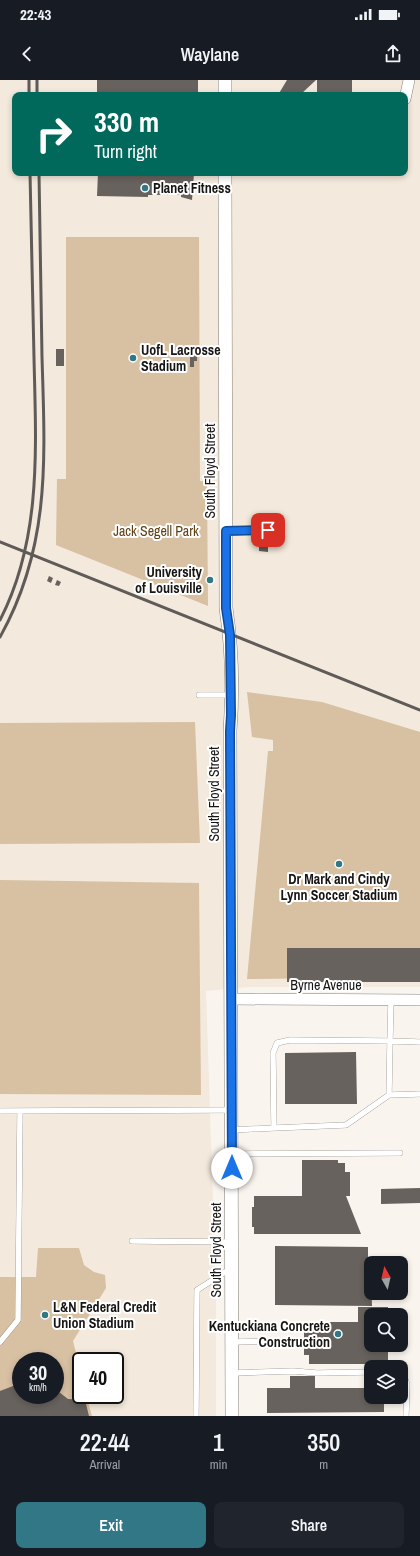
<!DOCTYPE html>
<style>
:root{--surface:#171b24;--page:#20242c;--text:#f1f3f6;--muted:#9ea1a6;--accent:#327786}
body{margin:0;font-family:"Archivo Narrow",sans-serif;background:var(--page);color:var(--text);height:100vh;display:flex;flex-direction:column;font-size:15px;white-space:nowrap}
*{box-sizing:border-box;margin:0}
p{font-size:13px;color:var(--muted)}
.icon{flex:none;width:22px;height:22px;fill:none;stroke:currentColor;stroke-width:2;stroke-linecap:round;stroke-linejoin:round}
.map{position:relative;height:1336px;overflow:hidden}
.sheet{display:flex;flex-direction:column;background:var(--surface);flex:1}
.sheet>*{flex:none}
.top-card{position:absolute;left:12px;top:12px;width:396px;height:84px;border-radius:8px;box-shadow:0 2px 6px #0003;background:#00695c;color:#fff;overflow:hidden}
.needle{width:26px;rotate:352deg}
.buttons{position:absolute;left:364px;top:1176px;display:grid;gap:8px}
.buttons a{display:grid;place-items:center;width:44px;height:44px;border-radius:8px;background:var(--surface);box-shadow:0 2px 6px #0003;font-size:20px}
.speed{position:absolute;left:12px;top:1272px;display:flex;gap:8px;font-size:20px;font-weight:700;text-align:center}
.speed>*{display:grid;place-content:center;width:52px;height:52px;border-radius:50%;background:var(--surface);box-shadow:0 2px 6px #0003;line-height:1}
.speed small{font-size:10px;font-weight:400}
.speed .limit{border:2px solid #111;border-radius:6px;background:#fff;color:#111}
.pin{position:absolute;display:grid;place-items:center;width:34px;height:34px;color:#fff;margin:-17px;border-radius:8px;box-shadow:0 2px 6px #0006}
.me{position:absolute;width:44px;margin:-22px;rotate:0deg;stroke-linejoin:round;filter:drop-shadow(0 0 3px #0008)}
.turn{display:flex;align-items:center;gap:14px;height:84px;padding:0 16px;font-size:18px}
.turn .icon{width:52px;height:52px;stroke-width:2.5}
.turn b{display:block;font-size:28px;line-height:34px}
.eta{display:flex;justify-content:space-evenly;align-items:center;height:68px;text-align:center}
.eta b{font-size:24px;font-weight:600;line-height:28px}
.action{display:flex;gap:8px;margin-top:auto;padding:8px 16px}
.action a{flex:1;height:46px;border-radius:8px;background:var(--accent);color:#fff;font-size:16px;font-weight:600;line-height:46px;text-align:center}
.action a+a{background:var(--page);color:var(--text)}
.status{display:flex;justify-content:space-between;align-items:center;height:28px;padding:0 20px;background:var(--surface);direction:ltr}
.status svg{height:11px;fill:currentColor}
header{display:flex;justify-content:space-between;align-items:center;height:52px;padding:0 16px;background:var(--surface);font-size:18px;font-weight:600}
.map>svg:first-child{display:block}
</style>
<div class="status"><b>22:43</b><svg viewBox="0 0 49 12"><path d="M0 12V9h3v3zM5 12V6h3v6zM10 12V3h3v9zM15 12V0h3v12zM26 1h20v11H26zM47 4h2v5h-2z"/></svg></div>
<header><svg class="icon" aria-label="back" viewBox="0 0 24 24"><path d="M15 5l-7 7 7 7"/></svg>Waylane<svg class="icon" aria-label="share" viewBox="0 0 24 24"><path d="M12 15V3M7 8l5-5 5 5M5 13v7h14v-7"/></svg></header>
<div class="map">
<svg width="420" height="1336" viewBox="0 0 420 1336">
<rect width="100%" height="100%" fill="#faf4ee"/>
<path fill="#f3e9dc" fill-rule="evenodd" d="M0,0H420V907H249L206,911L216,1214V1336H0ZM15,15H405V93H15ZM21,1281H55V1315H21ZM81,1281H115V1315H81Z"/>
<path fill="#d8c0a3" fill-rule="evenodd" d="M66,157H199L200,401H207L208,526L56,465L57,399H66Z
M247,612L322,622L420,652V897L247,899L268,671H273V660L252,657Z
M195,642L200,763L0,764V643Z
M0,800L199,803L201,1015L0,1014Z
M38,1168H79L84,1185L94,1192L105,1195L106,1208L73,1261L81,1293V1315H86L92,1336H0V1197H36ZM21,1281H55V1315H21Z"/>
<path fill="#67625d" d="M97,0H198V15H97Z
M287,0H316L300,15H278Z
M317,0H352V15H317Z
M98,93H194L192,120L181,117V115H148V117L97,116Z
M56,269H64V286H56Z
M190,274H197V281H194V287H190Z
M259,465H268V472L259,471Z
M49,496L53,498L51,503L47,501Z
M57,500L61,502L59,506L55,505Z
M287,868H420V902H287Z
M356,972L357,1024H285V973Z
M302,1080H338V1083H345V1092H350V1116H346L361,1154H254V1147H252V1127H254V1116H302Z
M420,1108V1123L381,1124V1109Z
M275,1166L368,1167V1195H371L372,1226L275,1225Z
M358,1227H388V1235H371V1265H388V1284H309V1275H304V1242H358Z
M290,1296H315V1308H371V1317H384V1332L267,1333V1308H290Z
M21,1303V1315H55V1309L68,1319L85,1320L89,1336H0V1311Z"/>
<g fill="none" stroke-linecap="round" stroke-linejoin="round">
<defs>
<path id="service" d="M226,451L268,450
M199,615H231
M391,920L390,961L420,962
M389,1015L420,1014
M0,1031L231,1030
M231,1050L274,1048L273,973L277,963L290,960L390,961L389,1015L346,1045L274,1048
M232,1074L400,1073
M132,1161L231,1162
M0,1262L18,1240L20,1031
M232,1262L282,1261
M232,1293L293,1291L317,1293L371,1292
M401,1295L405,1299L407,1304L406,1336
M196,1336L197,1210L230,1189"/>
<path id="minor" d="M405,19L409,0
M231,919L420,920"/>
<path id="tertiary" d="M225,0V15
M225,93L226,528C232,568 233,611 230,651L232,1336"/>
</defs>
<use href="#service" stroke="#837e79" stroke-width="6"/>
<use href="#minor" stroke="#837e79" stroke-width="12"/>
<use href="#tertiary" stroke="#837e79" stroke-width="14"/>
<use href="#service" stroke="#fff" stroke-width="5.5"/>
<use href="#minor" stroke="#fff" stroke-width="11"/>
<use href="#tertiary" stroke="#fff" stroke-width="13"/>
<path stroke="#5f5b58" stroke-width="3" d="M29,0V15
M37,0V15
M0,462L420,630
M0,540C42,459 36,367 34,278C33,216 31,155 30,93
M0,557C51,466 45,378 42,277C41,216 40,155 39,93"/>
</g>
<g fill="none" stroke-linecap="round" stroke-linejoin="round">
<defs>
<path id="route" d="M232,1088L230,651L231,635L230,555L226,528V451L268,450"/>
</defs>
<use href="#route" stroke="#114b97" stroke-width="10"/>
<use href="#route" stroke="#1a73e8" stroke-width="7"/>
</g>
<g fill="#327786" stroke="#fff" stroke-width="1.5">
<circle cx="145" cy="108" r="4"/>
<circle cx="133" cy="278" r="4"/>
<circle cx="210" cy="500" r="4"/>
<circle cx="339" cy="784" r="4"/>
<circle cx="45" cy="1235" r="4"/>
<circle cx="338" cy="1254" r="4"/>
</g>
<g text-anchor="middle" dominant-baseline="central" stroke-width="4" stroke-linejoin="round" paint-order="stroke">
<g font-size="14" font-weight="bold" fill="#181614" stroke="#fff" text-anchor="start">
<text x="153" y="108">Planet Fitness</text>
<text x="141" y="270">UofL Lacrosse<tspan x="141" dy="16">Stadium</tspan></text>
<text x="202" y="492" text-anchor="end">University<tspan x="202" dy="16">of Louisville</tspan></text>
<text x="339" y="799" text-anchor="middle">Dr Mark and Cindy<tspan x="339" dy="16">Lynn Soccer Stadium</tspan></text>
<text x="53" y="1227">L&amp;N Federal Credit<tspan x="53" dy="16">Union Stadium</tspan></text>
<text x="330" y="1246" text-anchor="end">Kentuckiana Concrete<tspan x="330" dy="16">Construction</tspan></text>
</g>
<g font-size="14" fill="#181614" stroke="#fff">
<text transform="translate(210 391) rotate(-90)">South Floyd Street</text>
<text transform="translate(214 714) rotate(-90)">South Floyd Street</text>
<text x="326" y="905">Byrne Avenue</text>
<text transform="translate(216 1170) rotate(-90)">South Floyd Street</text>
</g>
<g font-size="14" fill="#5f4014" stroke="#fff">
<text x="156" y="451">Jack Segell Park</text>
</g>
</g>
</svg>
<div class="buttons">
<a><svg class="needle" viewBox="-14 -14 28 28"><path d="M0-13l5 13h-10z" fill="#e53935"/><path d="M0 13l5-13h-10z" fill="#9ea1a6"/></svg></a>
<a><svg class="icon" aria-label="search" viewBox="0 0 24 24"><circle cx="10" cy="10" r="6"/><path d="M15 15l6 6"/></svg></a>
<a><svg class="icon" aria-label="layers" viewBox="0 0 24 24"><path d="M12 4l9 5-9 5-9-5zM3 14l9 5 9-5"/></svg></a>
</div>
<div class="speed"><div>30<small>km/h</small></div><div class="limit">40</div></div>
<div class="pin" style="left:268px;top:450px;background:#d93025"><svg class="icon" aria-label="arrive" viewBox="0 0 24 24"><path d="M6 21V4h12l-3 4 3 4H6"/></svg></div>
<svg class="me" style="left:232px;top:1088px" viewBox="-20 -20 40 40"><circle r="19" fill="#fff"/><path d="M0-13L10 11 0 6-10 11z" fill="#1a73e8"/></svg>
<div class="top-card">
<div class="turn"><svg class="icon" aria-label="right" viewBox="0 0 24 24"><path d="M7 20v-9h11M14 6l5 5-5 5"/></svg><div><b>330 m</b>Turn right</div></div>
</div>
</div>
<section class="sheet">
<div class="eta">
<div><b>22:44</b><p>Arrival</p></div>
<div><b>1</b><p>min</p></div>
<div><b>350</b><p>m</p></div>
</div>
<div class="action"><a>Exit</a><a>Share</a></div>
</section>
